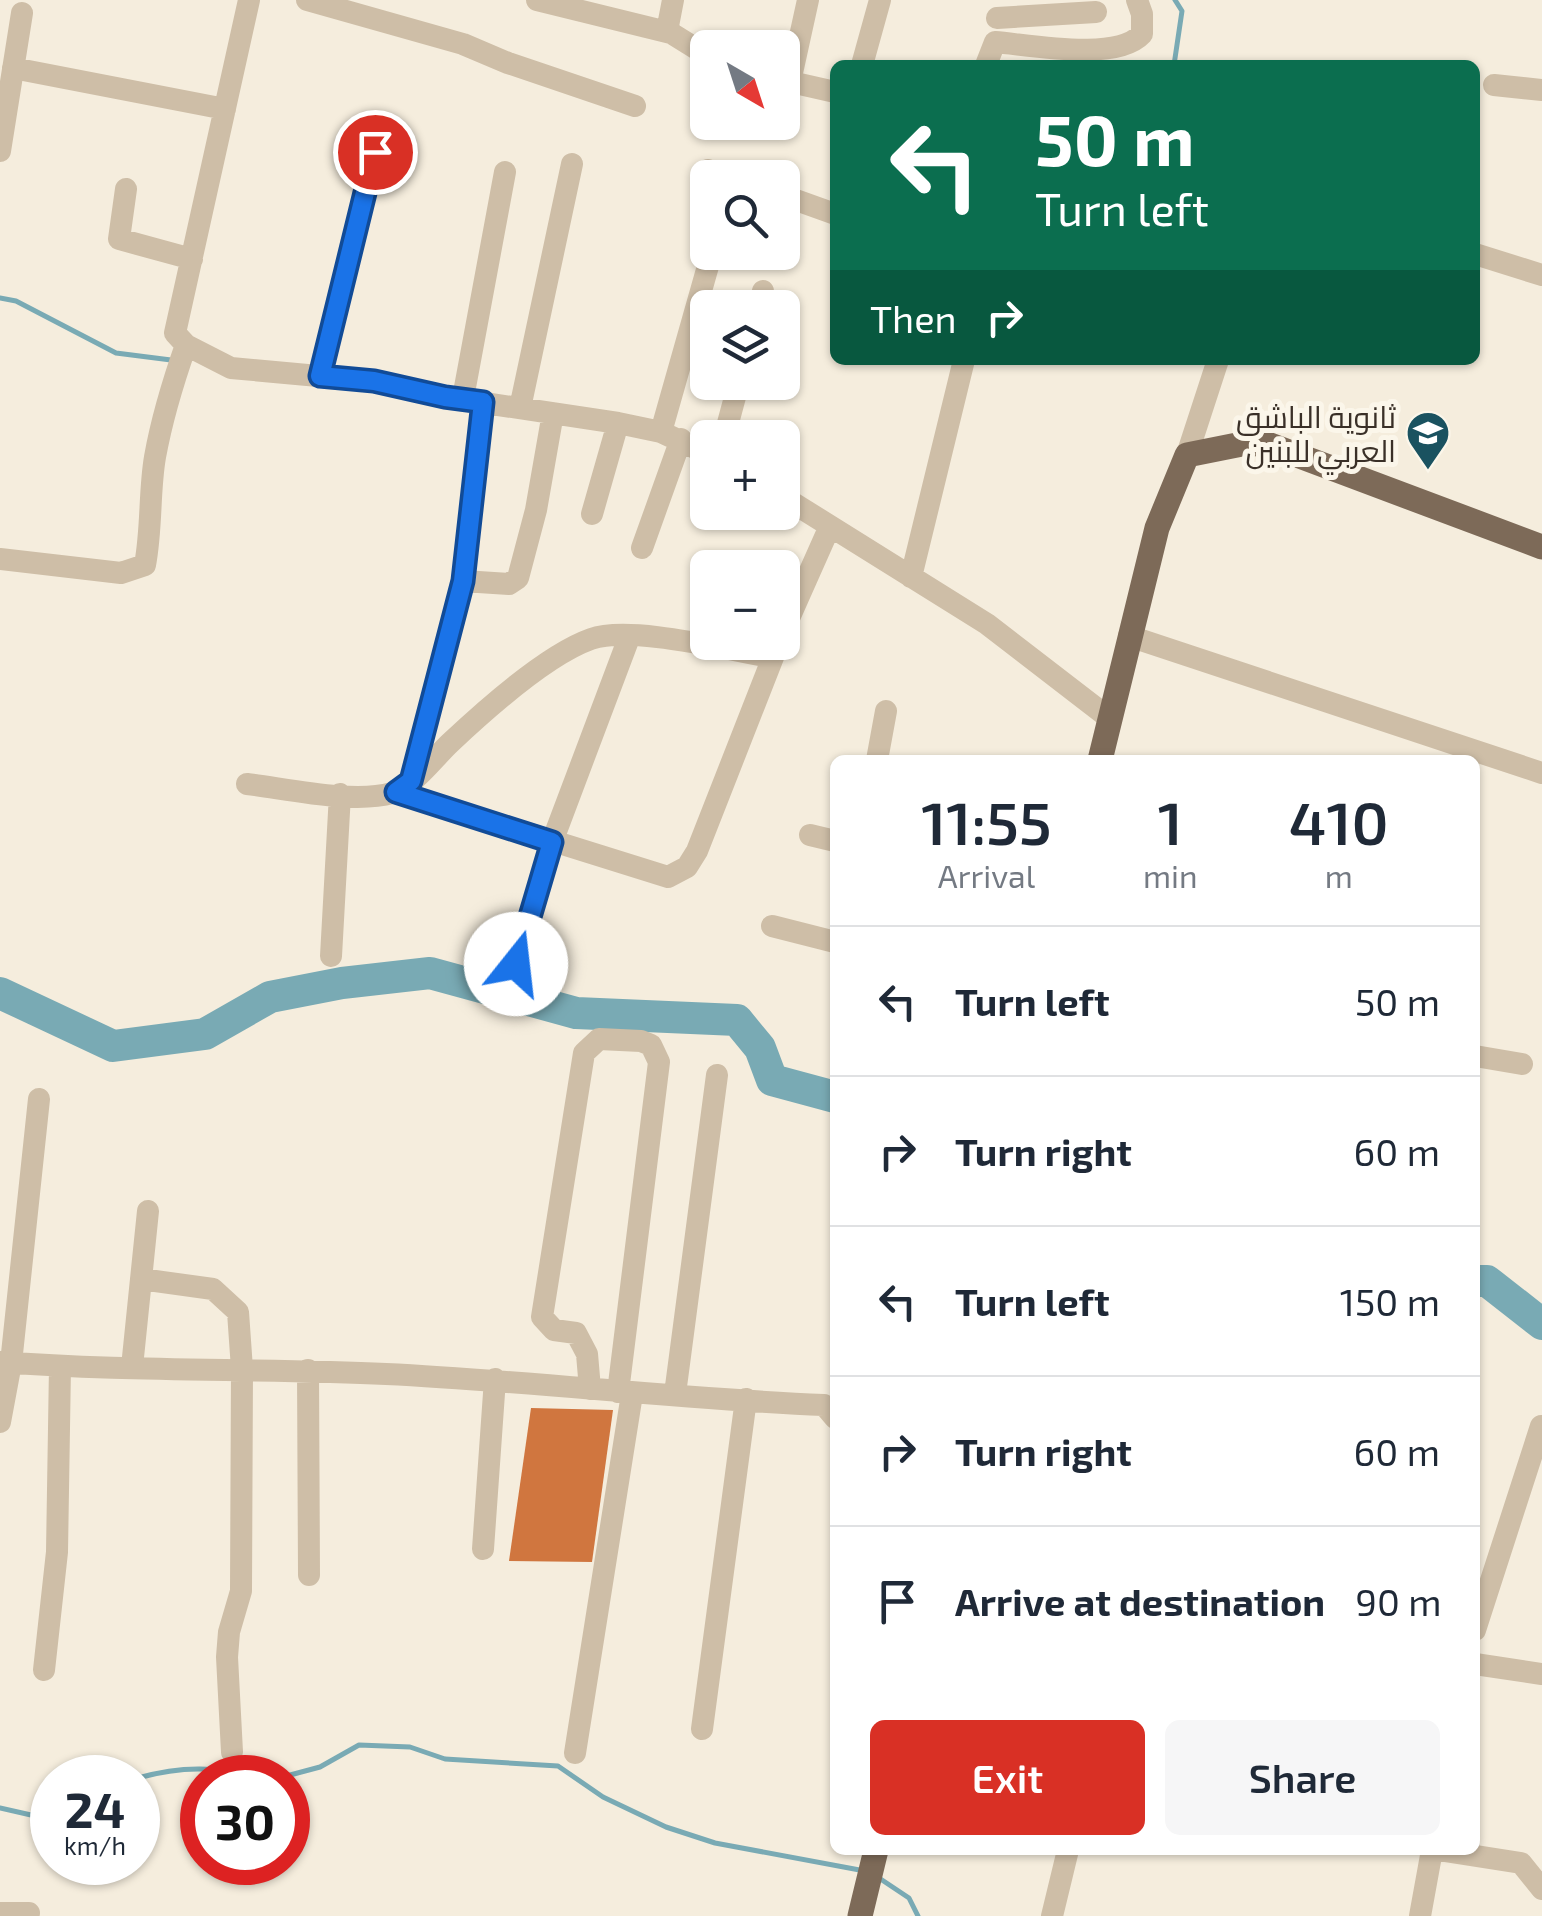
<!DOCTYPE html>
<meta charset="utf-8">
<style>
:root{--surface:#fff;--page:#f6f6f7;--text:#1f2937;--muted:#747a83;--line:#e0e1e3;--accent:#d93025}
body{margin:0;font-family:"Exo 2",Cairo,sans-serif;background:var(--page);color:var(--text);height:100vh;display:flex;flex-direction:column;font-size:38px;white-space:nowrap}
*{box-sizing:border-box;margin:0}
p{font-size:32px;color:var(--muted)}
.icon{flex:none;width:55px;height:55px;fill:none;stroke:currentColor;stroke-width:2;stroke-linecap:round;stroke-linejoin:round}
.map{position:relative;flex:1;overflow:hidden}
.drawer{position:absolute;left:830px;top:755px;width:650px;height:1100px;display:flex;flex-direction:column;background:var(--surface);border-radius:15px;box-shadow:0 2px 8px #0004}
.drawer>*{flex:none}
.hud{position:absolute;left:830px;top:60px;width:650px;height:305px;border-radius:15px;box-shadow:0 2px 8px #0004;background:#0b6e4f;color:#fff;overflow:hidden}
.needle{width:65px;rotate:141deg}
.buttons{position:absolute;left:690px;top:30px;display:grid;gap:20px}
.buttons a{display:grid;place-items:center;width:110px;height:110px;border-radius:15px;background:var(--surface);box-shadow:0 2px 8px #0004;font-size:50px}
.speed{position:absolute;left:30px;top:1755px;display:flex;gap:20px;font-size:50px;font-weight:700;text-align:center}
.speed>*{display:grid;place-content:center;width:130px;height:130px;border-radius:50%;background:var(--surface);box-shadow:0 2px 8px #0004;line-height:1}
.speed small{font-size:25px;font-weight:400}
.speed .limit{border:15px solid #d22;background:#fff;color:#111}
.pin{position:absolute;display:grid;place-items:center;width:85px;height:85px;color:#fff;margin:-42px;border:5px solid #fff;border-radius:50%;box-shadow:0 2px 10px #0007}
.me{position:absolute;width:110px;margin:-55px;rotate:16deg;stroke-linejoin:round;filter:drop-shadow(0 0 8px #0008)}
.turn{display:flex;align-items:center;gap:35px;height:210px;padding:0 40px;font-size:45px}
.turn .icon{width:130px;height:130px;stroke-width:2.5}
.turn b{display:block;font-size:70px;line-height:85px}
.then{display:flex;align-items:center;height:95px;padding:0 40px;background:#0003;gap:20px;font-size:38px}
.eta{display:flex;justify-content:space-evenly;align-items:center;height:170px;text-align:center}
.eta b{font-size:60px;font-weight:600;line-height:70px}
.button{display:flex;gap:20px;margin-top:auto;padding:20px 40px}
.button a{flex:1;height:115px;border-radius:15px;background:var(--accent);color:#fff;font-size:40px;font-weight:600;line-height:115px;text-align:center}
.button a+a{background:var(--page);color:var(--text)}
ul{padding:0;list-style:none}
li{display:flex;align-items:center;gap:30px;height:150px;padding:0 40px;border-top:2px solid var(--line)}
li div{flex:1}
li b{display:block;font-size:38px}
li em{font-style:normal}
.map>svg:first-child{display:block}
</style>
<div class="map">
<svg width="1542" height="1916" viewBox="0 0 1542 1916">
<rect width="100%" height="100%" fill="#f5eddd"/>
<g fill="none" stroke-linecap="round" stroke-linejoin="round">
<path stroke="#79aab4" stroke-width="5" d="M1174,65L1182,11L1175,0
M0,298L16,301L116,353L171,360
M138,1778C184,1765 216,1767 263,1778
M279,1778L320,1767L359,1745L410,1747L445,1759L558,1766L603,1797L666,1827L715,1843L865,1871
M0,1808L31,1815H52
M879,1878L909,1898L918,1916"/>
<path stroke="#79aab4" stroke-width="32" d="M0,993L113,1046L205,1034L270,997L342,983L430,973L576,1013L737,1020L760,1048L772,1080L835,1097
M1475,1281H1487L1542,1324"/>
</g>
<path fill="#d0763f" d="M531,1408L613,1410L592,1562L509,1561Z"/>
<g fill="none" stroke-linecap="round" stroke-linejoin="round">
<path stroke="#cebea7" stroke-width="22" d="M249,0L175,333L186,345L231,368L373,381L445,397L618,423L661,432L708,454
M307,0L463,44L508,63L635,106
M537,0L671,33
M673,0L668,26L671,33L708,56
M997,18L1096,12
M862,65L880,0
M986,65L995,42C1031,45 1116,62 1142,34V14L1137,0
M13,68L225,109
M782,80L835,92
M790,82L808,0
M1494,85L1542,90
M0,151L22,13
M708,170L730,178
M126,189L119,239L192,259
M782,195L835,214
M1475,254L1542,275
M759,308L763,291
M320,376L375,152
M463,398L505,172
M520,408L572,164
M661,432L712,252
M724,438L739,382
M1187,455L1218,360
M782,496L987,624L1109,718
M592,514L618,423
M642,548L681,439
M0,559L121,573L145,565C152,528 149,492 155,457C162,418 173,382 186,345
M911,577L964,360
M463,581L509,584L518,578L536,510L553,413
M782,634L830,526
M1129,636L1542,773
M877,760L886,711
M412,777L463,581L483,402
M247,784C288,789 354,804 392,793C414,786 433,759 450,743C484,711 546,655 591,639C630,625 728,650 772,657
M396,792L668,877L687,867L697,851L779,642
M810,835L835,841
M772,926L835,942
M331,956L340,794
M516,964L552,842L630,635
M1475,1056L1522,1064
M141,1279L213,1289L238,1312L242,1369L241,1591L229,1632L227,1657L232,1752
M0,1362C128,1372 258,1368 386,1374C532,1381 678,1399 824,1405L835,1418
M132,1367L148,1211
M308,1370L309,1575
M590,1389L587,1354L576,1333L554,1330L542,1317L584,1053L599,1039L641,1041L651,1045L659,1062L618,1392
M675,1394L717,1075
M0,1422L11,1363L39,1099
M483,1549L495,1379
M1475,1630L1541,1426
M1475,1664L1542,1674
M44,1670L57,1552L60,1366
M702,1729L746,1399
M575,1753L632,1394
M1438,1850L1521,1863L1542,1889
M0,1913H29
M1052,1916L1068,1850
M1420,1916L1432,1850"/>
<path stroke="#7d6a58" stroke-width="25" d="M1100,760L1157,528L1187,455L1247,443L1270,445L1542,547
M860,1916L876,1850"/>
</g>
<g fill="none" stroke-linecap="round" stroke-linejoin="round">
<defs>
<path id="route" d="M375,152L320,376L374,381L445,397L483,402L463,581L411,781L396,792L552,842L516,964"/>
</defs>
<use href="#route" stroke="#114b97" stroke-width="25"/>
<use href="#route" stroke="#1a73e8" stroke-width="18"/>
</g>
<defs>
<symbol id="school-pin" viewBox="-11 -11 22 30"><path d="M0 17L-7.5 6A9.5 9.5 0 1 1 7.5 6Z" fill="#1a5260" stroke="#fbf6ea"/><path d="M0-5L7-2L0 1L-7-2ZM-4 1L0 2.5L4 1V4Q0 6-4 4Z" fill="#fff"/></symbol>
</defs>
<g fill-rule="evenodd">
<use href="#school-pin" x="1403" y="408" width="50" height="68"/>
</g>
<g text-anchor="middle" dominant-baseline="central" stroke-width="10" stroke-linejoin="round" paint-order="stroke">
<g font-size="30" fill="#3a3028" stroke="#fbf6ea" text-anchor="end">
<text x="1396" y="416">ثانوية الباشق<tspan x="1396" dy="34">العربي للبنين</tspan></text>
</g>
</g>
</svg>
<div class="buttons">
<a><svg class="needle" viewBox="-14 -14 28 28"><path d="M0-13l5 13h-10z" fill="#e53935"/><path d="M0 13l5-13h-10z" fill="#747a83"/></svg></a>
<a><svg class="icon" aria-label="search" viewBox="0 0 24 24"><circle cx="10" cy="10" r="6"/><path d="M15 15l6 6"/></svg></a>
<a><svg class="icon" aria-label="layers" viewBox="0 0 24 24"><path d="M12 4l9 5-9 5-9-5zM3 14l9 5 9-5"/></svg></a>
<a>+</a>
<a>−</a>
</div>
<div class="speed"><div>24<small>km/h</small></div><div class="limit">30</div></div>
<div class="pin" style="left:375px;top:152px;background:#d93025"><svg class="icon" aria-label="arrive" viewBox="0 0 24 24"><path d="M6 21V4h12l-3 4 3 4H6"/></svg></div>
<svg class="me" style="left:516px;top:964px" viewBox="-20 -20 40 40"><circle r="19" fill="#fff"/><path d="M0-13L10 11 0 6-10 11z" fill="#1a73e8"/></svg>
<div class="hud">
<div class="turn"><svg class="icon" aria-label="left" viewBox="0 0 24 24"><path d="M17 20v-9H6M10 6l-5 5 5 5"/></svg><div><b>50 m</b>Turn left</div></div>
<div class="then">Then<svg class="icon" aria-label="right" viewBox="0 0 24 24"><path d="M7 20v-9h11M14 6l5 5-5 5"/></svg></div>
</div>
<section class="drawer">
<div class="eta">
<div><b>11:55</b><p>Arrival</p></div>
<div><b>1</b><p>min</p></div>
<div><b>410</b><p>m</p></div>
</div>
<ul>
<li><svg class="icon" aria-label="left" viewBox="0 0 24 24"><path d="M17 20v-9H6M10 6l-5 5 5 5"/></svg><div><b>Turn left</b></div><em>50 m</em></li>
<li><svg class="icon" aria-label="right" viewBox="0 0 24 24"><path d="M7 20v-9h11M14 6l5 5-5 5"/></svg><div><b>Turn right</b></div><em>60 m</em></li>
<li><svg class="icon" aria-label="left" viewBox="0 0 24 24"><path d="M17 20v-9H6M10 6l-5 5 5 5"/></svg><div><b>Turn left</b></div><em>150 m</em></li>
<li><svg class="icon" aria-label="right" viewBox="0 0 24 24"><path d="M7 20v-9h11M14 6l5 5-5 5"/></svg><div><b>Turn right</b></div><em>60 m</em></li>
<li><svg class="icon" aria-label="arrive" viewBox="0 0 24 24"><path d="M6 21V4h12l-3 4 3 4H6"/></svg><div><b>Arrive at destination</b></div><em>90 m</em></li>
</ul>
<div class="button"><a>Exit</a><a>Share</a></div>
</section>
</div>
